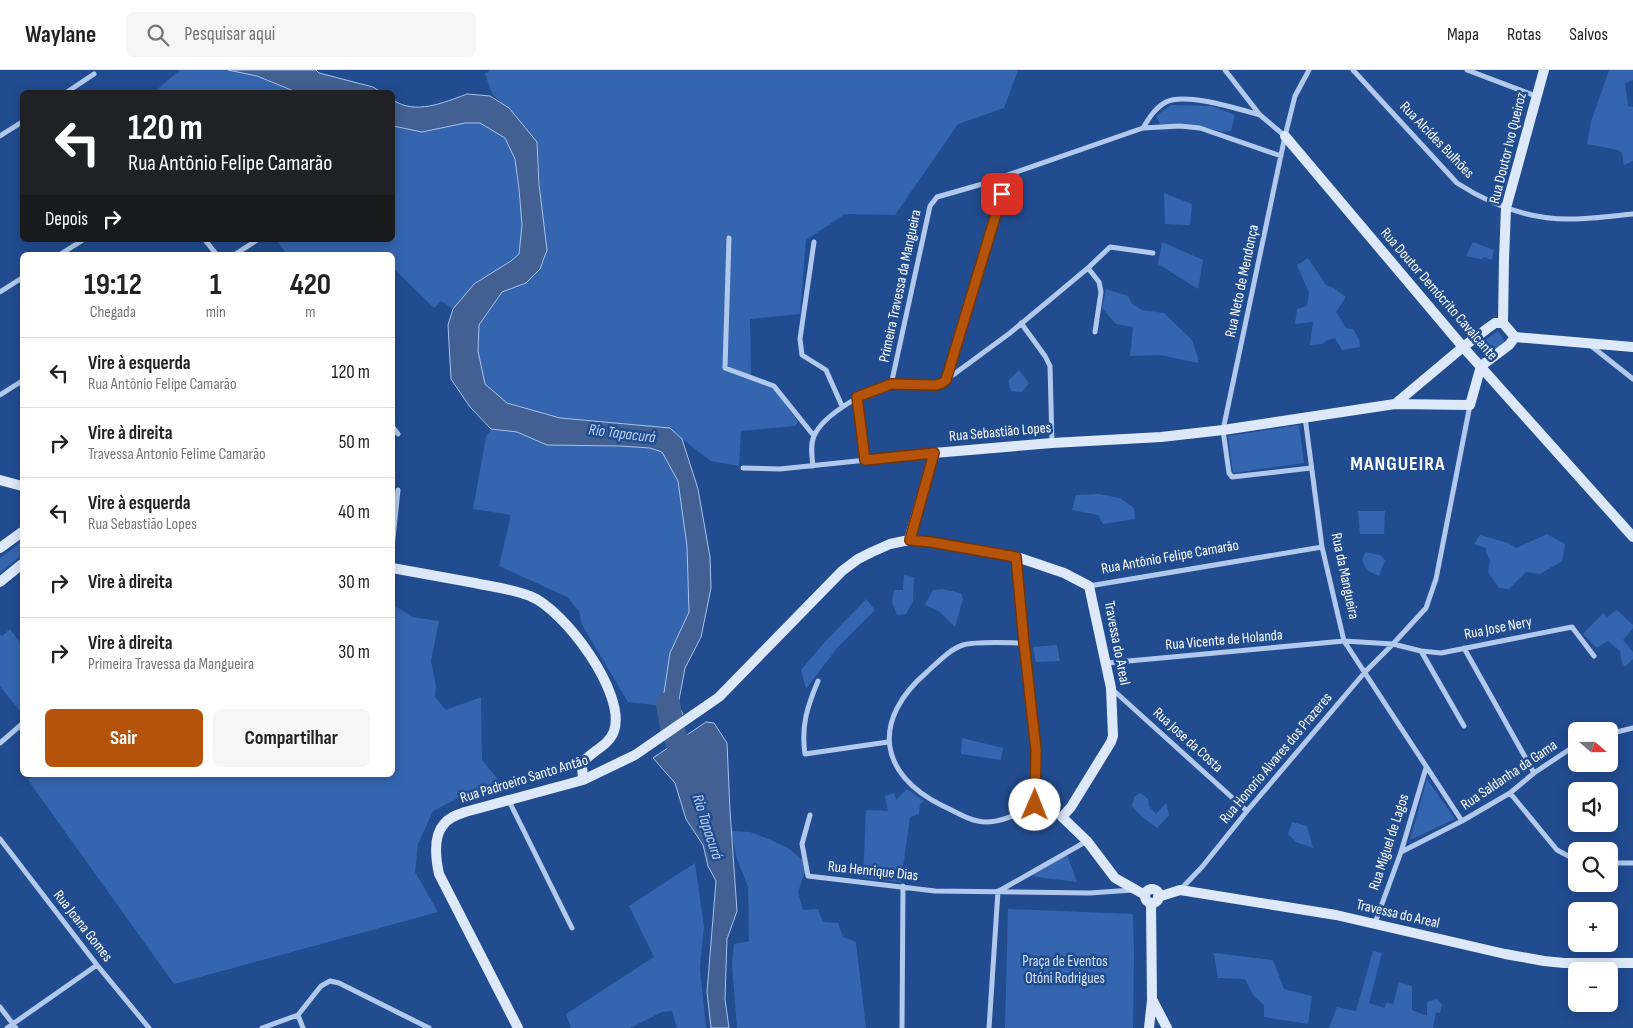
<!DOCTYPE html>
<html lang="pt">
<meta charset="utf-8">
<style>
:root{--surface:#fff;--page:#f6f6f6;--text:#222;--muted:#767676;--line:#e0e0e0;--accent:#b45309}
body{margin:0;font-family:"Sofia Sans Condensed",sans-serif;background:var(--page);color:var(--text);height:100vh;display:flex;flex-direction:column;font-size:19px;white-space:nowrap}
*{box-sizing:border-box;margin:0}
p{font-size:16px;color:var(--muted)}
.icon{flex:none;width:28px;height:28px;fill:none;stroke:currentColor;stroke-width:2;stroke-linecap:round;stroke-linejoin:round}
.map{position:relative;flex:1;overflow:hidden}
.sheet{position:absolute;left:20px;top:182px;width:375px;height:525px;display:flex;flex-direction:column;background:var(--surface);border-radius:8px;box-shadow:0 2px 12px #0003}
.sheet>*{flex:none}
.guide{position:absolute;left:20px;top:20px;width:375px;height:152px;border-radius:8px;box-shadow:0 2px 12px #0003;background:#202124;color:#fff;overflow:hidden}
.needle{width:32px;rotate:110deg}
.fabs{position:absolute;left:1568px;top:652px;display:grid;gap:10px}
.fabs a{display:grid;place-items:center;width:50px;height:50px;border-radius:8px;background:var(--surface);box-shadow:0 2px 12px #0003;font-size:25px}
.pin{position:absolute;display:grid;place-items:center;width:42px;height:42px;color:#fff;margin:-21px;border-radius:10px;box-shadow:0 2px 8px #0006}
.me{position:absolute;width:55px;margin:-28px;rotate:1deg;stroke-linejoin:round;filter:drop-shadow(0 0 4px #0008)}
.turn{display:flex;align-items:center;gap:18px;height:105px;padding:0 25px;font-size:22px}
.turn .icon{width:65px;height:65px;stroke-width:2.5}
.turn b{display:block;font-size:35px;line-height:42px}
.then{display:flex;align-items:center;height:48px;padding:0 25px;background:#0003;gap:10px;font-size:19px}
.eta{display:flex;justify-content:space-evenly;align-items:center;height:85px;text-align:center}
.eta b{font-size:30px;font-weight:700;line-height:35px}
.primary-button{display:flex;gap:10px;margin-top:auto;padding:10px 25px}
.primary-button a{flex:1;height:58px;border-radius:8px;background:var(--accent);color:#fff;font-size:20px;font-weight:700;line-height:58px;text-align:center}
.primary-button a+a{background:var(--page);color:var(--text)}
ul{padding:0;list-style:none}
li{display:flex;align-items:center;gap:15px;height:70px;padding:0 25px;border-top:1px solid var(--line)}
li div{flex:1}
li b{display:block;font-size:19px}
li em{font-style:normal}
header{display:flex;align-items:center;gap:30px;box-sizing:border-box;height:70px;padding:0 25px;background:var(--surface);border-bottom:1px solid var(--line)}
header strong{font-size:24px}
nav{display:flex;gap:28px;margin-inline-start:auto;font-size:18px}
.search{width:350px;height:45px;background:var(--page);display:flex;align-items:center;gap:12px;box-sizing:border-box;padding:0 18px;border-radius:8px;color:var(--muted);font-size:19px}
.map>svg:first-child{display:block}
</style>
<header>
<strong>Waylane</strong>
<div class="search"><svg class="icon" aria-label="search" viewBox="0 0 24 24"><circle cx="10" cy="10" r="6"/><path d="M15 15l6 6"/></svg>Pesquisar aqui</div>
<nav><a>Mapa</a><a>Rotas</a><a>Salvos</a></nav>
</header>
<div class="map">
<svg width="1633" height="958" viewBox="0 0 1633 958">
<rect width="100%" height="100%" fill="#214c90"/>
<path fill="#3565ae" d="M180,0H230L257,6L296,22H154Z
M490,0H1018L1004,38L958,54L895,145L845,144L806,170L800,244L750,249L751,308L774,316L798,352L795,356L741,361L739,396L711,391L682,369L670,358L560,348L507,333L485,314L478,281L479,256L502,222L526,213L547,180L542,142L537,72L492,23L485,4Z
M1609,0H1633V10L1625,13L1628,36L1633,37V91L1624,95L1622,83L1618,80L1587,74L1591,52Z
M1171,35L1212,36L1235,45L1231,61L1222,62L1198,55L1160,54L1156,46Z
M465,53H480L505,68L515,89L522,155L519,184L511,191L474,214L453,239L441,231L434,238L393,198L392,185H287L277,170H392L393,56L422,62Z
M1164,123L1192,134L1190,155L1165,154Z
M1162,172L1203,190L1198,219L1158,194Z
M1473,172L1494,180L1492,190L1484,187L1481,189L1466,186Z
M1308,188L1326,215L1334,218L1346,227L1336,242L1346,258L1353,259L1359,269L1360,277L1342,280L1335,268L1327,270L1322,274L1310,275L1313,252L1295,254L1297,239L1307,236L1309,223L1297,195Z
M1106,219L1128,226L1132,234L1142,240L1164,243L1192,270L1198,288V293L1160,285L1130,286L1133,257L1116,254L1102,238Z
M1498,261L1506,274L1488,287L1478,275Z
M1019,300L1029,313L1022,322L1011,321L1008,311Z
M1299,355L1304,393L1233,403L1228,366Z
M491,359L517,362L547,375L620,376L650,378L662,382L678,411L687,476L689,542L670,583L662,636L628,632L582,555L579,541L567,527L499,496L511,445L473,439L486,367Z
M1099,424L1120,428L1134,438L1135,449L1103,454L1098,445L1072,440L1076,425Z
M1358,441H1385L1384,464H1360Z
M1547,464L1565,474L1562,491L1540,504L1526,502L1509,519L1499,518L1488,502L1490,490L1486,483V478L1474,474L1480,465L1508,473L1516,478Z
M22,472V485L0,503V488Z
M1365,482L1380,485L1385,490L1379,506L1368,501L1362,491Z
M904,505L914,507L913,531L906,544L897,545L892,532L894,520H903Z
M942,519L961,523L963,529L955,557L940,542L925,535L933,520Z
M866,529L875,540L837,578L806,619L801,600L823,574Z
M393,537H397L412,547L439,551L431,591L436,616L435,627L446,640L481,627L482,690L505,718L462,726L433,741L418,774L415,802L438,842L174,914L28,710L35,705H392Z
M1617,540L1633,555V558L1623,570L1633,582V589L1625,597L1622,593L1620,581L1608,571L1597,578L1583,564L1603,543L1607,547Z
M10,559L22,575V644L0,616V565L2,566Z
M1057,575L1060,591L1036,592L1033,577Z
M962,668L1003,678L1001,690L961,684Z
M1427,709L1455,749L1410,770Z
M907,719L924,731L920,734L919,744L910,747L901,812L863,808L866,740L888,741L885,726L894,723L896,730Z
M1140,723L1148,729L1149,736L1156,744L1166,733L1169,745L1157,758L1141,746L1132,736L1134,727Z
M1292,752L1307,756L1313,778L1296,772L1288,764Z
M731,761L750,762L771,770L788,778L803,790L806,799L798,822L803,840L818,839L823,852L838,853L843,867L856,872L866,958H737L732,895L734,874L749,871L748,817L737,789Z
M1067,785L1077,812L1037,807L1032,805Z
M695,793L704,857L700,898L706,958H677L672,941L662,942L630,958H571L566,944L654,887L629,836Z
M1008,839L1133,844L1134,885L1133,958H1005Z
M1373,881L1382,883L1369,933L1384,938L1387,932L1393,935L1399,912L1412,916V940L1427,946V932L1437,929L1442,935L1440,943L1436,942L1433,958H1329L1337,937L1356,941Z
M1214,883L1273,890L1284,919L1312,926L1308,954L1264,947V935L1253,925L1245,909L1218,908Z"/>
<path fill="#426192" stroke="#a5c3ee" d="M228,0H316L319,3L373,17L381,22H296L257,6Z
M467,24L490,26L509,38L537,72L539,114L547,180L540,199L526,213L502,222L479,255L478,281L485,314L507,333L560,348L670,358L682,369L698,419L710,487L711,518L701,567L685,598L678,635L683,644L665,656L662,636L670,583L689,542L687,476L678,411L662,382L650,378L620,376L547,375L517,362L491,359L470,337L451,309L448,255L453,239L474,214L511,191L519,184L522,155L519,119L515,89L505,68L480,53H465L422,62L393,56V30C415,45 443,33 467,24Z
M706,652L714,653L727,673L730,741L737,841L727,869L725,929L729,958H711L707,922L716,811L708,796L703,775L686,749L675,713L653,688Z"/>
<g fill="none" stroke-linecap="round" stroke-linejoin="round">
<path stroke="#426192" stroke-width="24" d="M668,634L672,657L688,702"/>
<path stroke="#b1c9ed" stroke-width="5" d="M1225,0L1260,45L1285,66
M1309,0L1295,26L1285,66L1223,360L1229,403L1232,407L1311,398
M1353,0L1457,113C1491,135 1531,150 1572,149C1592,149 1613,146 1633,144
M1467,0L1536,26
M67,22L94,4
M1143,58C1149,48 1155,38 1166,32C1185,22 1238,39 1260,45
M0,66L22,52
M729,168L725,298L774,316L814,366
M205,170L217,185
M814,172L800,269L802,285L826,300L842,336
M59,185L83,170
M234,185L257,170
M1088,198L1099,212L1101,222L1095,262
M0,222L22,208
M1021,253L1045,286L1050,296L1052,373
M1590,275L1633,309
M946,310L1008,106
M891,315L930,136L937,127L979,115L1143,58L1180,56L1200,58L1281,86
M0,325L22,311
M857,327L865,390
M1305,347L1322,477L1344,571L1393,574L1421,581L1441,583L1572,557L1594,586
M392,356L398,364
M813,396C812,387 810,375 814,366C823,345 871,316 893,315C907,313 922,315 936,315L942,313L1010,263L1088,198L1110,177L1153,183
M743,398L780,399L934,383
M392,478L398,420
M1017,487L1024,573L1036,680L1035,735
M1089,516L1322,477
M1024,573C1009,573 976,571 963,575C950,579 937,593 927,602C872,649 877,704 943,736C956,742 971,752 986,752C1004,752 1019,743 1035,735L1062,747
M1464,578L1534,703
M1421,581L1464,656
M1107,593L1344,571L1462,751
M818,611C807,637 801,656 805,684L888,672
M1112,619L1247,741
M1609,664L1633,658
M0,673L22,654
M1510,723L1557,780L1576,790
M509,731L572,858
M810,745L802,774L808,806L935,821L1090,823L1133,820
M0,769L97,895L149,958
M1401,782L1462,751L1510,723L1534,703L1576,675
M1609,793H1633
M1180,820L1202,797L1247,741L1365,602L1393,574L1426,538L1436,509L1470,335
M999,821L1087,771
M1375,853L1401,782L1426,698
M0,937L16,958
M298,945L303,958
M7,958L97,895
M262,958L298,945L321,916L330,911L339,913L429,958
M902,958L903,816
M989,958L998,821"/>
<path stroke="#dde8fa" stroke-width="10" d="M1285,66L1463,277L1633,467
M1503,253L1504,189L1506,138L1544,0
M1515,267L1633,277
M0,410L22,416
M909,470L934,383L1052,373L1161,367L1223,360L1395,334L1463,277L1488,258L1495,253H1503L1515,267L1509,275L1481,296L1470,335L1395,334
M0,478L22,462
M392,498C420,503 447,508 475,513C493,517 513,519 530,526C564,539 627,624 614,661C610,674 593,681 585,690L582,696L583,710
M0,512L22,494
M1145 826a7 7 0 1 1 14 0a7 7 0 1 1-14 0Z
M1158,827L1180,820L1336,845L1505,884L1544,891L1564,893H1633
M1153,931L1167,958
M518,958L439,804C436,790 433,766 444,754C449,747 457,745 465,742L583,710L635,685L719,627L842,501L858,489L872,482L890,474L909,470L931,472L1017,487L1064,503L1089,516L1111,618L1113,666L1111,672L1071,737L1062,747L1087,771L1115,808L1145,825
M1149,958L1152,930L1151,833"/>
</g>
<g fill="none" stroke-linecap="round" stroke-linejoin="round">
<defs>
<path id="route" d="M1002,124L946,310L942,313L936,315L891,314L857,327L865,390L934,383L910,470L931,472L1016,487L1024,573L1036,680L1035,735"/>
</defs>
<use href="#route" stroke="#753606" stroke-width="12"/>
<use href="#route" stroke="#b45309" stroke-width="9"/>
</g>
<g text-anchor="middle" dominant-baseline="central" stroke-width="5" stroke-linejoin="round" paint-order="stroke">
<g font-size="15" fill="#fff" stroke="#214c90">
<text transform="translate(1437 70) rotate(46)">Rua Alcídes Bulhões</text>
<text transform="translate(1508 78) rotate(-76)">Rua Doutor Ivo Queiroz</text>
<text transform="translate(1242 211) rotate(-78)">Rua Neto de Mendonça</text>
<text transform="translate(900 216) rotate(-78)">Primeira Travessa da Mangueira</text>
<text transform="translate(1439 224) rotate(49)">Rua Doutor Demócrito Cavalcante</text>
<text transform="translate(1000 362) rotate(-5)">Rua Sebastião Lopes</text>
<text transform="translate(1170 487) rotate(-10)">Rua Antônio Felipe Camarão</text>
<text transform="translate(1345 506) rotate(78)">Rua da Mangueira</text>
<text transform="translate(1498 558) rotate(-11)">Rua Jose Nery</text>
<text transform="translate(1224 570) rotate(-5)">Rua Vicente de Holanda</text>
<text transform="translate(1117 573) rotate(79)">Travessa do Areal</text>
<text transform="translate(1188 670) rotate(42)">Rua Jose da Costa</text>
<text transform="translate(1276 688) rotate(-50)">Rua Honorio Alvares dos Prazeres</text>
<text transform="translate(1509 705) rotate(-34)">Rua Saldanha da Gama</text>
<text transform="translate(524 709) rotate(-17)">Rua Padroeiro Santo Antão</text>
<text transform="translate(1389 772) rotate(-72)">Rua Miguel de Lagos</text>
<text transform="translate(873 801) rotate(6)">Rua Henrique Dias</text>
<text transform="translate(1398 844) rotate(13)">Travessa do Areal</text>
<text transform="translate(83 856) rotate(52)">Rua Joana Gomes</text>
</g>
<g font-size="15" fill="#d7e5f9" stroke="#214c90">
<text x="1065" y="891">Praça de Eventos<tspan x="1065" dy="17">Otóni Rodrigues</tspan></text>
</g>
<g font-size="16" font-style="italic" fill="#bed4f4" stroke="#214c90">
<text transform="translate(622 364) rotate(7)">Rio Tapacurá</text>
<text transform="translate(707 757) rotate(72)">Rio Tapacurá</text>
</g>
<g font-size="20" font-weight="bold" letter-spacing="1" fill="#fff" stroke="#214c90">
<text x="1398" y="394">MANGUEIRA</text>
</g>
</g>
</svg>
<div class="fabs">
<a><svg class="needle" viewBox="-14 -14 28 28"><path d="M0-13l5 13h-10z" fill="#e53935"/><path d="M0 13l5-13h-10z" fill="#767676"/></svg></a>
<a><svg class="icon" aria-label="sound" viewBox="0 0 24 24"><path d="M4 9h4l5-4v14l-5-4H4zM17 9q2 3 0 6"/></svg></a>
<a><svg class="icon" aria-label="search" viewBox="0 0 24 24"><circle cx="10" cy="10" r="6"/><path d="M15 15l6 6"/></svg></a>
<a>+</a>
<a>−</a>
</div>
<div class="pin" style="left:1002px;top:124px;background:#d93025"><svg class="icon" aria-label="arrive" viewBox="0 0 24 24"><path d="M6 21V4h12l-3 4 3 4H6"/></svg></div>
<svg class="me" style="left:1035px;top:735px" viewBox="-20 -20 40 40"><circle r="19" fill="#fff"/><path d="M0-13L10 11 0 6-10 11z" fill="#b45309"/></svg>
<div class="guide">
<div class="turn"><svg class="icon" aria-label="left" viewBox="0 0 24 24"><path d="M17 20v-9H6M10 6l-5 5 5 5"/></svg><div><b>120 m</b>Rua Antônio Felipe Camarão</div></div>
<div class="then">Depois<svg class="icon" aria-label="right" viewBox="0 0 24 24"><path d="M7 20v-9h11M14 6l5 5-5 5"/></svg></div>
</div>
<section class="sheet">
<div class="eta">
<div><b>19:12</b><p>Chegada</p></div>
<div><b>1</b><p>min</p></div>
<div><b>420</b><p>m</p></div>
</div>
<ul>
<li><svg class="icon" aria-label="left" viewBox="0 0 24 24"><path d="M17 20v-9H6M10 6l-5 5 5 5"/></svg><div><b>Vire à esquerda</b><p>Rua Antônio Felipe Camarão</p></div><em>120 m</em></li>
<li><svg class="icon" aria-label="right" viewBox="0 0 24 24"><path d="M7 20v-9h11M14 6l5 5-5 5"/></svg><div><b>Vire à direita</b><p>Travessa Antonio Felime Camarão</p></div><em>50 m</em></li>
<li><svg class="icon" aria-label="left" viewBox="0 0 24 24"><path d="M17 20v-9H6M10 6l-5 5 5 5"/></svg><div><b>Vire à esquerda</b><p>Rua Sebastião Lopes</p></div><em>40 m</em></li>
<li><svg class="icon" aria-label="right" viewBox="0 0 24 24"><path d="M7 20v-9h11M14 6l5 5-5 5"/></svg><div><b>Vire à direita</b></div><em>30 m</em></li>
<li><svg class="icon" aria-label="right" viewBox="0 0 24 24"><path d="M7 20v-9h11M14 6l5 5-5 5"/></svg><div><b>Vire à direita</b><p>Primeira Travessa da Mangueira</p></div><em>30 m</em></li>
</ul>
<div class="primary-button"><a>Sair</a><a>Compartilhar</a></div>
</section>
</div>
